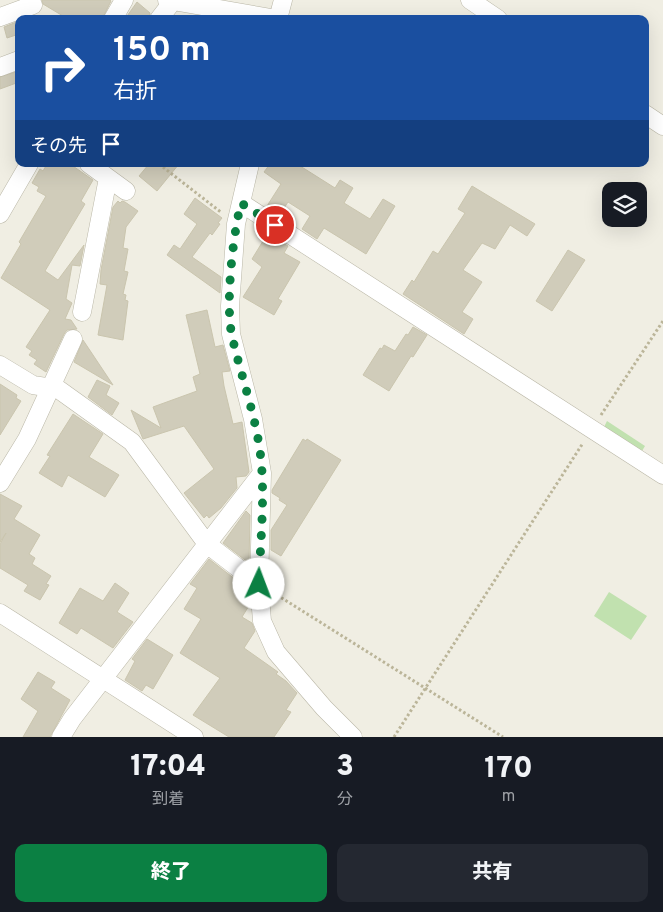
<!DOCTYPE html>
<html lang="ja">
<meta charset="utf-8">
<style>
:root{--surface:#171b24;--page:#242831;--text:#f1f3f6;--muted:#9ea1a6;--accent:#0b8043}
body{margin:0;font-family:Overpass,"Noto Sans JP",sans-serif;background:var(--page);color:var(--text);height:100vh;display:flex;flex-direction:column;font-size:19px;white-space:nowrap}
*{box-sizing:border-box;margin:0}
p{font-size:16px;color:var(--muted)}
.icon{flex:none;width:28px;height:28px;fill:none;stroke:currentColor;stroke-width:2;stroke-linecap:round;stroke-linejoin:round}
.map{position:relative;height:737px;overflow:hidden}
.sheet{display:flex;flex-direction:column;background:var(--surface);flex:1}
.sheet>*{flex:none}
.top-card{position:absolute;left:15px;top:15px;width:634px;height:152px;border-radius:10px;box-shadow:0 5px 20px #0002;background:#1a4fa0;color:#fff;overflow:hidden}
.fabs{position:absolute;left:602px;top:182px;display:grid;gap:10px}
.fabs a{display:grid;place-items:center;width:45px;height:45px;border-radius:10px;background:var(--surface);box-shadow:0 5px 20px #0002;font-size:25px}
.pin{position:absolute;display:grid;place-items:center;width:42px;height:42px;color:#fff;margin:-21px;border:2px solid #fff;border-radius:50%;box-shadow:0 1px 5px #0007}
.me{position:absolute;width:55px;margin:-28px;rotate:2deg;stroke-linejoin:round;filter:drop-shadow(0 0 4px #0008)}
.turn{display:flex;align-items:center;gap:18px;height:105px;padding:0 15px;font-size:22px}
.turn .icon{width:65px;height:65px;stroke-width:2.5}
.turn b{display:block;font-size:35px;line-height:42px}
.then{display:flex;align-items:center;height:48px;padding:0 15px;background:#0003;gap:10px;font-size:19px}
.eta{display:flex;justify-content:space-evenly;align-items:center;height:85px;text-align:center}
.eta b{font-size:30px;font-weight:800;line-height:35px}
.cta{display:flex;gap:10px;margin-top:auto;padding:10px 15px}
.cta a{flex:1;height:58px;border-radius:10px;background:var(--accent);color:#fff;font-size:20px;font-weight:800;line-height:58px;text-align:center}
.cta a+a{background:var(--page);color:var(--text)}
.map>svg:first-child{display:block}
</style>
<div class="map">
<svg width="663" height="737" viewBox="0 0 663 737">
<rect width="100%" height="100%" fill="#f0eee3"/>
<path fill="#c1e1af" d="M607,421L645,446L642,451L604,427Z
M609,592L647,616L631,640L594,616Z"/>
<path fill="#d0ccba" stroke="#cac5ae" d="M42,0H110L111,1L102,19H68L43,4Z
M137,2L150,13L149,19H125Z
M19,21V34L7,38L4,27Z
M19,71V82L0,89V77Z
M47,164H70L93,180L81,201L85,204L45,271L58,280L84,245L80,266L72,265L66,299L72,303L65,319L71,320L77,329L67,330L64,334L46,372L34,364L37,360L29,355L32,351L26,347L50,310L1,278L21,244L19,242L46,196L37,191L39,187L32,183L40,169L43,171Z
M149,164H179L157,191L139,176Z
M270,164H297L335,188L340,180L353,188L344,203L370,219L383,199L395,206L366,254L324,228L317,239L302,229L310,216L288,202L280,214L267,206L281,184L264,172Z
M472,186L535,224L527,236L510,225L495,249L482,243L463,270L482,282L462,312L473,319L464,334L403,294L412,280L414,282L433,251L438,254L465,213L458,209Z
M195,198L222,218L218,223L220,224L212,235L210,233L192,257L221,277L220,293L167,255L174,245L180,249L197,224L184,214Z
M118,201L120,203L122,201L125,202L138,211L126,227L123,248L128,249L124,271L128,272L123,294L126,295L125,300L128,301L123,340L98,335L107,285L100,284L101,270L113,207Z
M274,238L288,246L284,253L300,262L278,299L282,301L274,315L243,297L262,267L252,259L263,241L270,244Z
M568,250L585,260L552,311L536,301Z
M207,310L215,347L223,345L230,371L222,372L224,386L233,424L242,422L249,472L246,476L236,477L237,488L221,508L209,518L207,515L204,518L184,493L214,469L184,426L143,439L131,410L161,428L153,407L197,391L193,377L200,374L186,315Z
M413,327L427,335L413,357L411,356L389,391L363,375L380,348L382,349L384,345L395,351L406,334L408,335Z
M83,340L113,385L74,362Z
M97,380L110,386L106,395L119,403L112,415L88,397Z
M0,384L17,395L16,398L21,401L0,435Z
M73,414L103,434L89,457L119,475L105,497L68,475L62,487L39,473L50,456L47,455Z
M303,439L306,441L307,439L341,460L281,556L271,550V530L287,505L279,500L280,498L272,493V490Z
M0,494L22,506L14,519L40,535L29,554L35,558L32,564L51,576L46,584L49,585L40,600L24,591L28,585L0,568V544L6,533L0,542Z
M246,511L250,515L249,563L223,543Z
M209,559L249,590L250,604L242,617L252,623L255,631L244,648L278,672L276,674L286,681L297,693L286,710L291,712L274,737H229L193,715L220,678L180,653L201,619L184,609L197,588L190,584Z
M115,583L129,593L117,612L133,622L113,648L81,628L77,634L59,623L80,588L103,601Z
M147,639L173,655L153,689L146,685L142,691L125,680L135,661L132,659Z
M38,672L55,682L51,688L70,700L50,737H23L38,711L21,699Z"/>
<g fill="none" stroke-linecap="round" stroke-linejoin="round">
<defs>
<path id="minor" d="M167,0L277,19
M470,0L498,19
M0,17L33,5
M113,19L124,0
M159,19L173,1
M278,19L283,0
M0,67L19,60
M645,114L663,126
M89,164L126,191
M241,203L663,475
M0,214L29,164
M82,312L108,178
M0,365L33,385L58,389L132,442L207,544L259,584
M262,473L259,584L262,621L276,652L324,708L353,737
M0,483L27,439L73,339
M0,613L194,737
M61,737L72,719L262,473L253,419L231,334L230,306L236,224L250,164"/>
</defs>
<use href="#minor" stroke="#bab7a7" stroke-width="19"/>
<path stroke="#bbb599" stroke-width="3" stroke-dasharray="2.5 2.5" stroke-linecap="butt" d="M159,164L222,213
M601,415L663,321
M277,595L503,737
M394,737L583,443"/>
<use href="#minor" stroke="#fff" stroke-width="18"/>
</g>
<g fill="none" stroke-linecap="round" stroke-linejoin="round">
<path stroke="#0b8043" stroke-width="9" stroke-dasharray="0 16.2" d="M259,584C260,547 264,510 262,473C260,426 242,381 232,336C225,304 233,235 241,203L275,225"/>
</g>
</svg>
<div class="fabs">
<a><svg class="icon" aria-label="layers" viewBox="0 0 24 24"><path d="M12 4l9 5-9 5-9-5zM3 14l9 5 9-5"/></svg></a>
</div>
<div class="pin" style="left:275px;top:225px;background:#d93025"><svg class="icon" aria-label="arrive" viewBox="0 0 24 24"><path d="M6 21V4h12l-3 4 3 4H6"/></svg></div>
<svg class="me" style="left:259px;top:584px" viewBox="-20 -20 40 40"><circle r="19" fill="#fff"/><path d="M0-13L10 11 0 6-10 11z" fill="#0b8043"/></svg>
<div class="top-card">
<div class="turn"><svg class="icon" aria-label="right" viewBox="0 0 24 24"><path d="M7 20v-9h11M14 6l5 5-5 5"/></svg><div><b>150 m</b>右折</div></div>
<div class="then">その先<svg class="icon" aria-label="arrive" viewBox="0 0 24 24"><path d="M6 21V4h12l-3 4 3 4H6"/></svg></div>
</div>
</div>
<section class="sheet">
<div class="eta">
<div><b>17:04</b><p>到着</p></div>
<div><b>3</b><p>分</p></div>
<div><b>170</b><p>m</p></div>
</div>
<div class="cta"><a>終了</a><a>共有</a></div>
</section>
